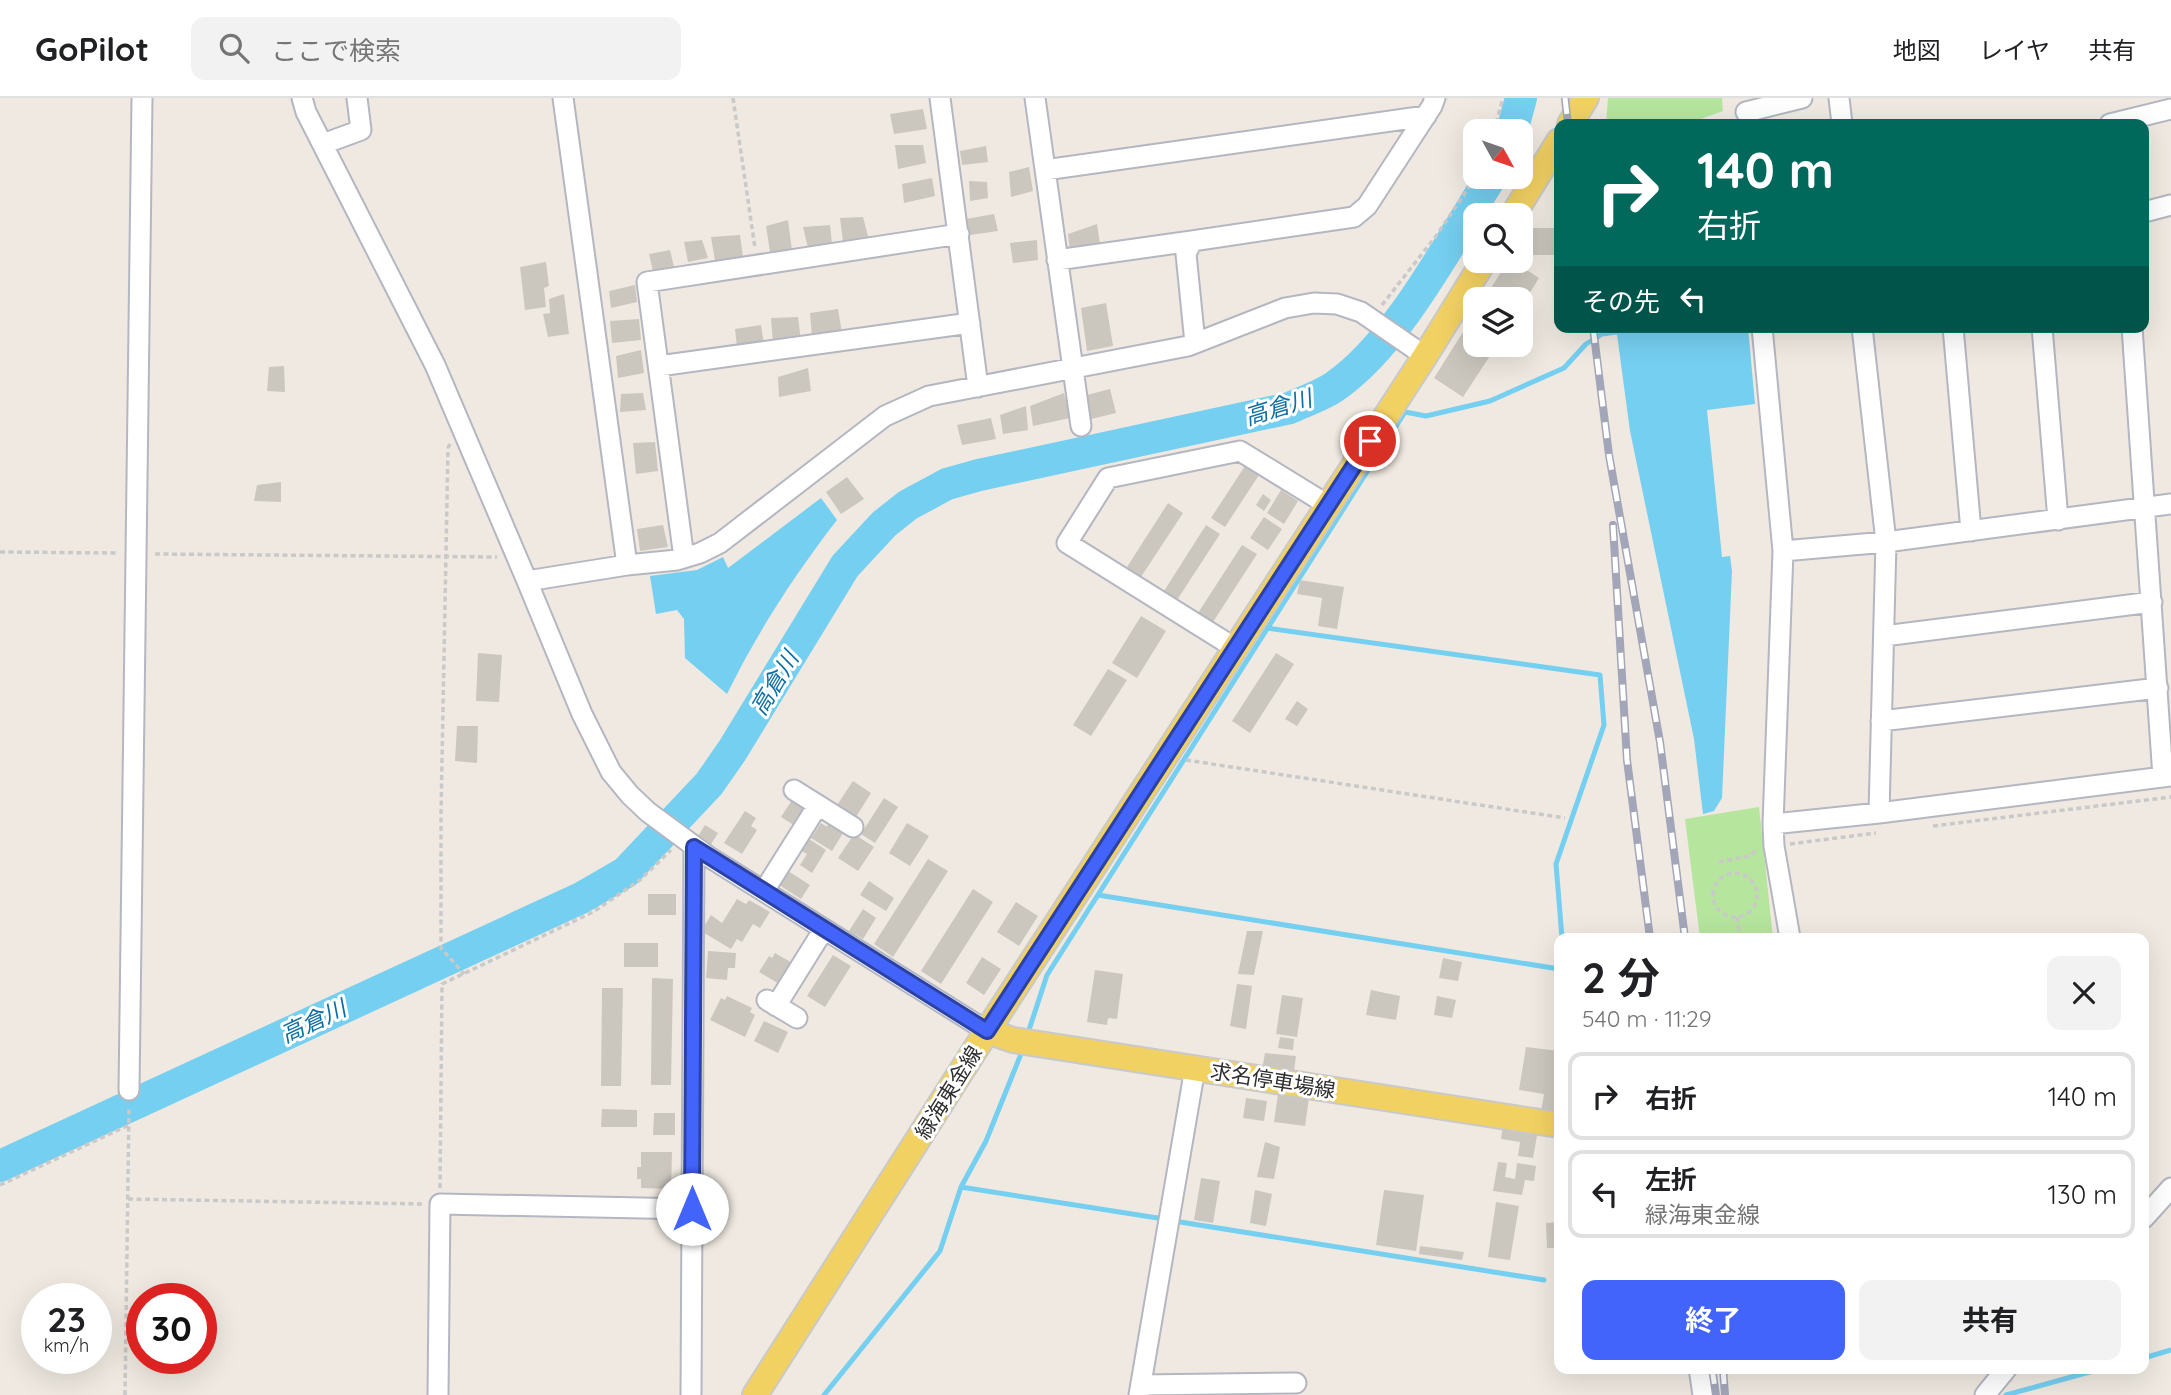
<!DOCTYPE html>
<html lang="ja">
<meta charset="utf-8">
<style>
:root{--surface:#fff;--page:#f2f2f2;--text:#202124;--muted:#757577;--line:#e0e0e0;--accent:#4264fb}
body{margin:0;font-family:Quicksand,"Noto Sans JP",sans-serif;background:var(--page);color:var(--text);height:100vh;display:flex;flex-direction:column;font-size:26px;white-space:nowrap}
*{box-sizing:border-box;margin:0}
p{font-size:23px;color:var(--muted)}
.icon{flex:none;width:38px;height:38px;fill:none;stroke:currentColor;stroke-width:2;stroke-linecap:round;stroke-linejoin:round}
.map{position:relative;flex:1;overflow:hidden}
.panel{position:absolute;left:1554px;top:835px;width:595px;height:441px;display:flex;flex-direction:column;background:var(--surface);border-radius:14px;box-shadow:0 7px 28px #0002}
.panel>*{flex:none}
.hud{position:absolute;left:1554px;top:21px;width:595px;height:214px;border-radius:14px;box-shadow:0 7px 28px #0002;background:#00695c;color:#fff;overflow:hidden}
.needle{width:46px;rotate:130deg}
.buttons{position:absolute;left:1463px;top:21px;display:grid;gap:14px}
.buttons a{display:grid;place-items:center;width:70px;height:70px;border-radius:14px;background:var(--surface);box-shadow:0 7px 28px #0002;font-size:35px}
.speed{position:absolute;left:21px;top:1185px;display:flex;gap:14px;font-size:35px;font-weight:700;text-align:center}
.speed>*{display:grid;place-content:center;width:91px;height:91px;border-radius:50%;background:var(--surface);box-shadow:0 7px 28px #0002;line-height:1}
.speed small{font-size:18px;font-weight:400}
.speed .limit{border:10px solid #d22;background:#fff;color:#111}
.pin{position:absolute;display:grid;place-items:center;width:60px;height:60px;color:#fff;margin:-30px;border:4px solid #fff;border-radius:50%;box-shadow:0 2px 7px #0007}
.me{position:absolute;width:77px;margin:-38px;rotate:0deg;stroke-linejoin:round;filter:drop-shadow(0 0 5px #0008)}
.turn{display:flex;align-items:center;gap:24px;height:147px;padding:0 28px;font-size:32px}
.turn .icon{width:91px;height:91px;stroke-width:2.5}
.turn b{display:block;font-size:49px;line-height:60px}
.then{display:flex;align-items:center;height:66px;padding:0 28px;background:#0003;gap:14px;font-size:26px}
.round{display:grid;place-items:center;flex:none;width:74px;height:74px;border-radius:14px;background:var(--page)}
.head{display:flex;align-items:center;justify-content:space-between;height:119px;padding:0 28px}
h1{font-size:42px;font-weight:700;line-height:52px}
.primary-button{display:flex;gap:14px;margin-top:auto;padding:14px 28px}
.primary-button a{flex:1;height:80px;border-radius:14px;background:var(--accent);color:#fff;font-size:28px;font-weight:700;line-height:80px;text-align:center}
.primary-button a+a{background:var(--page);color:var(--text)}
ul{padding:0;list-style:none}
li{display:flex;align-items:center;gap:21px;height:88px;margin:0 14px 10px;padding:0 14px;border:4px solid var(--line);border-radius:14px}
li div{flex:1}
li b{display:block;font-size:26px}
li em{font-style:normal}
header{display:flex;align-items:center;gap:42px;box-sizing:border-box;height:98px;padding:0 35px;background:var(--surface);border-bottom:2px solid var(--line)}
header strong{font-size:33px}
nav{display:flex;gap:38px;margin-inline-start:auto;font-size:24px}
.search{width:490px;height:63px;background:var(--page);display:flex;align-items:center;gap:18px;box-sizing:border-box;padding:0 24px;border-radius:14px;color:var(--muted);font-size:26px}
.map>svg:first-child{display:block}
</style>
<header>
<strong>GoPilot</strong>
<div class="search"><svg class="icon" aria-label="search" viewBox="0 0 24 24"><circle cx="10" cy="10" r="6"/><path d="M15 15l6 6"/></svg>ここで検索</div>
<nav><a>地図</a><a>レイヤ</a><a>共有</a></nav>
</header>
<div class="map">
<svg width="2171" height="1297" viewBox="0 0 2171 1297">
<rect width="100%" height="100%" fill="#efe9e1"/>
<path fill="#b6e59e" d="M1608,0H1722L1723,13L1687,26H1606Z
M1759,709L1773,840H1700L1685,721Z"/>
<path fill="#75cff0" d="M1616,229H1748L1755,306L1707,312L1722,459L1730,458L1732,473L1722,700L1714,713L1703,716L1694,641L1630,333Z
M821,400L837,422C795,476 757,535 727,596L685,560L684,521L677,512L656,516L650,478L697,472L723,459L728,470Z"/>
<g fill="none" stroke-linecap="round" stroke-linejoin="round">
<path stroke="#75cff0" stroke-width="5" d="M1267,530L1600,577L1604,627L1556,766L1562,840
M1098,797L1559,871
M1027,938L1047,877L1405,314L1426,318L1490,303L1564,270L1586,246L1602,236L1624,233
M1023,951L986,1043L961,1089L1164,1121
M1174,1123L1544,1182
M2144,1260L2171,1252
M824,1297L940,1153L961,1089
M2006,1297L2104,1270"/>
<path stroke="#75cff0" stroke-width="32" d="M1512,33L1521,0
M0,1068L581,800L626,774L709,686L732,653L845,468L884,426L908,407L947,386L979,377L1290,310C1304,303 1321,298 1334,289C1398,245 1449,145 1491,79"/>
</g>
<path fill="#cbc7bf" d="M923,11L927,31L894,36L890,16Z
M895,47H923L926,65L898,71Z
M986,48L988,64L962,67L960,53Z
M1029,69L1033,93L1011,99L1009,74Z
M932,80L935,98L904,105L902,86Z
M969,83L987,84L988,100L970,103Z
M994,116L998,133L970,137L966,121Z
M863,119L869,142L843,144L840,120Z
M788,122L792,152L770,154L766,128Z
M1097,126L1100,146L1070,153L1068,136Z
M830,127L832,146L808,150L803,129Z
M1526,130H1559V157H1526Z
M740,137L743,159L715,163L711,139Z
M702,142L708,160L688,164L684,144Z
M1037,142L1038,162L1013,165L1010,145Z
M670,152L674,169L653,173L649,156Z
M1508,163H1513L1539,180L1521,209V201H1484Z
M546,164L549,188L544,190L546,209L525,212L520,169Z
M635,187L637,204L611,210L609,193Z
M564,196L569,236L548,239L543,216L550,215L549,201Z
M1106,205L1113,248L1087,253L1081,210Z
M838,211L842,235L812,239L810,215Z
M1475,215V247H1497L1463,299L1434,280Z
M798,219L801,242L773,246L771,220Z
M639,221L641,242L612,245L610,223Z
M761,227L764,246L737,249L735,231Z
M641,252L644,275L618,280L616,258Z
M284,268L285,294L267,293L269,269Z
M808,270L811,293L779,299L778,279Z
M1110,291L1116,315L1091,321L1087,297Z
M643,295L646,312L620,314L621,296Z
M1064,295L1070,320L1033,328L1030,308Z
M1026,308L1028,332L1003,336L1000,317Z
M991,320L996,341L962,347L957,327Z
M655,344L658,373L636,376L633,345Z
M1245,368L1259,377L1225,429L1211,420Z
M847,379L864,401L841,416L826,394Z
M281,384V404L254,403L257,387Z
M1281,392L1298,403L1284,426L1267,415Z
M1263,396L1271,402L1264,413L1256,407Z
M1168,405L1183,415L1141,479L1127,469Z
M1264,419L1282,431L1268,452L1250,440Z
M663,427L668,449L640,453L637,431Z
M1206,427L1220,436L1177,502L1164,493Z
M1242,447L1257,456L1213,524L1198,515Z
M1300,482L1344,489L1337,531L1318,528L1322,500L1297,496Z
M1141,518L1166,533L1137,580L1112,565Z
M478,555L502,557L499,604L476,603Z
M1276,555L1294,566L1250,635L1232,623Z
M1108,571L1127,582L1091,638L1073,627Z
M1297,603L1308,611L1297,628L1285,621Z
M457,628H478L477,665L455,663Z
M853,683L871,695L856,719L837,707Z
M794,699L808,708L795,728L781,719Z
M884,700L898,709L875,745L861,736Z
M745,713L756,720L751,728L757,732L742,756L724,745Z
M821,725L827,729L828,726L843,735L832,753L811,740Z
M907,725L929,738L910,768L889,755Z
M705,727L718,735L710,748L697,740Z
M854,736L874,749L858,773L838,760Z
M806,739L826,752L812,775L800,767L807,756L798,751Z
M928,761L948,773L893,859L874,846Z
M788,773L810,787L801,801L779,787Z
M869,783L894,800L886,813L860,797Z
M973,791L993,804L941,886L921,873Z
M648,796H676V817H648Z
M737,801L746,806L749,802L770,814L760,830L753,826L742,844L737,841L731,851L701,833L711,817L722,825Z
M1016,804L1038,818L1019,848L997,834Z
M863,811L876,820L863,841L849,833Z
M1247,833H1263L1254,877L1238,876Z
M624,845H658V869H624Z
M708,853L736,855L735,870H728L727,882L706,880Z
M775,855L794,866L781,887L759,874L769,858L772,860Z
M833,857L851,868L825,909L807,898Z
M982,859L1001,871L984,897L966,885Z
M1443,860L1462,864L1458,883L1439,880Z
M1095,872L1123,876L1117,921L1108,920L1107,927L1087,924Z
M652,880L673,881L671,987H651Z
M1237,886L1252,888L1246,931L1230,928Z
M602,890H623L621,988H601Z
M1371,892L1400,898L1396,922L1366,917Z
M1282,897L1303,900L1297,939L1276,936Z
M727,898L752,910L750,914L755,917L745,939L710,922L721,900L725,902Z
M1437,898L1456,902L1452,920L1434,917Z
M764,923L788,934L778,955L754,943Z
M1280,939L1294,941L1293,952L1278,950Z
M1526,949L1559,953V1015L1541,1014L1544,996L1519,992Z
M1265,955L1296,958L1294,973L1262,972Z
M1278,996L1309,1000L1305,1028L1274,1024Z
M1246,1000L1267,1003L1264,1023L1243,1020Z
M602,1011L637,1012V1029H601Z
M654,1015H675V1037H653Z
M1503,1027L1538,1032L1533,1060L1518,1058L1520,1044L1501,1041Z
M1265,1044L1280,1049L1274,1081L1257,1079Z
M641,1054H672L671,1091L641,1090V1081H637V1069H641Z
M1498,1064L1507,1065L1505,1079L1515,1081L1517,1065L1536,1068L1534,1083L1525,1082L1522,1097L1493,1093Z
M1201,1080L1220,1083L1213,1125L1194,1122Z
M1255,1092L1272,1096L1266,1128L1250,1125Z
M1384,1092L1424,1097L1416,1153L1376,1147Z
M1496,1104L1519,1108L1510,1162L1488,1159Z
M1559,1124V1150H1547L1546,1125Z
M1420,1148L1464,1154L1462,1162L1419,1156Z"/>
<g fill="none" stroke-linecap="round" stroke-linejoin="round">
<defs>
<path id="minor" d="M302,0L306,14L435,267L527,483L582,616L611,674L630,697L648,714L709,759L987,933
M563,0L627,467
M940,0L978,289
M1035,0L1081,328
M1839,0L1842,26
M1746,14L1802,0
M2110,26L2171,11
M323,46L361,32L357,0
M1045,72L1426,18
M2144,114L2171,107
M1057,162L1192,143
M1762,229L1783,453L1773,726L1774,748L1790,840
M1862,229L1886,444L1879,715
M1953,229L1971,433
M2042,229L2058,422
M2132,229L2163,679
M1195,245L1186,156L1192,143L1354,119L1367,108L1432,8L1435,0
M659,268L970,225
M1783,453L1886,444L2171,406
M684,460L647,184L959,136
M527,483L627,467L677,462L700,455L720,445L885,318L929,298L1188,248L1285,210L1314,205L1337,206L1361,214L1425,258
M1884,538L2152,504
M1235,550L1067,445L1108,380L1240,353L1328,407
M1881,623L2158,590
M794,692L853,729
M1773,726L1879,715L2171,678
M764,793L818,707
M767,902L797,920
M776,908L824,831
M129,992L142,0
M2144,1120L2171,1090
M1699,1270L1703,1297
M1141,1287L1296,1285
M438,1297L440,1106L692,1111
M691,1297L694,749
M1139,1297L1195,970
M1985,1297L2007,1270"/>
<path id="major" d="M1570,26L1586,0
M1513,117L1559,43
M987,933L1013,942L1559,1027
M755,1297L987,933L1425,258L1484,163"/>
</defs>
<use href="#minor" stroke="#b4b7c1" stroke-width="23"/>
<use href="#major" stroke="#c9c9c9" stroke-width="28"/>
<path stroke="#c9c9c9" stroke-width="3.5" stroke-dasharray="5 3.5" stroke-linecap="butt" d="M733,0L755,150
M1494,33L1503,0
M1382,207L1436,138L1476,79
M450,346L448,350L441,715V850L464,876
M0,454L119,455
M155,456L497,459
M1186,662L1565,720
M1933,728L2171,699
M1790,746L1876,735
M1719,764L1750,758L1758,750
M1713 797a22 22 0 1 1 44 0a22 22 0 1 1-44 0Z
M1737,819L1740,840
M0,1087L129,1027
M440,1090L442,886L593,814L640,782L671,752
M128,1101L423,1106
M125,1297L129,1009"/>
<use href="#minor" stroke="#fff" stroke-width="19"/>
<use href="#major" stroke="#f2d163" stroke-width="24"/>
<defs>
<path id="rail" d="M1565,0L1568,26
M1593,229L1609,357L1660,644L1685,840
M1613,427L1627,662L1650,840
M1712,1270L1716,1297
M1723,1270L1725,1297"/>
</defs>
<use href="#rail" stroke="#a3a6b8" stroke-width="8"/>
<use href="#rail" stroke="#fff" stroke-width="5" stroke-dasharray="16" stroke-linecap="butt"/>
</g>
<g fill="none" stroke-linecap="round" stroke-linejoin="round">
<defs>
<path id="route" d="M692,1111L694,749L987,933L1370,343"/>
</defs>
<use href="#route" stroke="#2b41a3" stroke-width="18"/>
<use href="#route" stroke="#4264fb" stroke-width="12"/>
</g>
<g text-anchor="middle" dominant-baseline="central" stroke-width="6" stroke-linejoin="round" paint-order="stroke">
<g font-size="21" fill="#2e2e2e" stroke="#fff">
<text transform="translate(1273 982) rotate(9)">求名停車場線</text>
<text transform="translate(948 994) rotate(-58)">緑海東金線</text>
</g>
<g font-size="23" font-style="italic" fill="#0d6fa3" stroke="#fff">
<text transform="translate(1278 309) rotate(-17)">高倉川</text>
<text transform="translate(774 585) rotate(-59)">高倉川</text>
<text transform="translate(313 923) rotate(-25)">高倉川</text>
</g>
</g>
</svg>
<div class="buttons">
<a><svg class="needle" viewBox="-14 -14 28 28"><path d="M0-13l5 13h-10z" fill="#e53935"/><path d="M0 13l5-13h-10z" fill="#757577"/></svg></a>
<a><svg class="icon" aria-label="search" viewBox="0 0 24 24"><circle cx="10" cy="10" r="6"/><path d="M15 15l6 6"/></svg></a>
<a><svg class="icon" aria-label="layers" viewBox="0 0 24 24"><path d="M12 4l9 5-9 5-9-5zM3 14l9 5 9-5"/></svg></a>
</div>
<div class="speed"><div>23<small>km/h</small></div><div class="limit">30</div></div>
<div class="pin" style="left:1370px;top:343px;background:#d93025"><svg class="icon" aria-label="arrive" viewBox="0 0 24 24"><path d="M6 21V4h12l-3 4 3 4H6"/></svg></div>
<svg class="me" style="left:692px;top:1111px" viewBox="-20 -20 40 40"><circle r="19" fill="#fff"/><path d="M0-13L10 11 0 6-10 11z" fill="#4264fb"/></svg>
<div class="hud">
<div class="turn"><svg class="icon" aria-label="right" viewBox="0 0 24 24"><path d="M7 20v-9h11M14 6l5 5-5 5"/></svg><div><b>140 m</b>右折</div></div>
<div class="then">その先<svg class="icon" aria-label="left" viewBox="0 0 24 24"><path d="M17 20v-9H6M10 6l-5 5 5 5"/></svg></div>
</div>
<section class="panel">
<div class="head"><div><h1>2 分</h1><p>540 m · 11:29</p></div><a class="round"><svg class="icon" aria-label="close" viewBox="0 0 24 24"><path d="M6 6l12 12M18 6L6 18"/></svg></a></div>
<ul>
<li><svg class="icon" aria-label="right" viewBox="0 0 24 24"><path d="M7 20v-9h11M14 6l5 5-5 5"/></svg><div><b>右折</b></div><em>140 m</em></li>
<li><svg class="icon" aria-label="left" viewBox="0 0 24 24"><path d="M17 20v-9H6M10 6l-5 5 5 5"/></svg><div><b>左折</b><p>緑海東金線</p></div><em>130 m</em></li>
</ul>
<div class="primary-button"><a>終了</a><a>共有</a></div>
</section>
</div>
